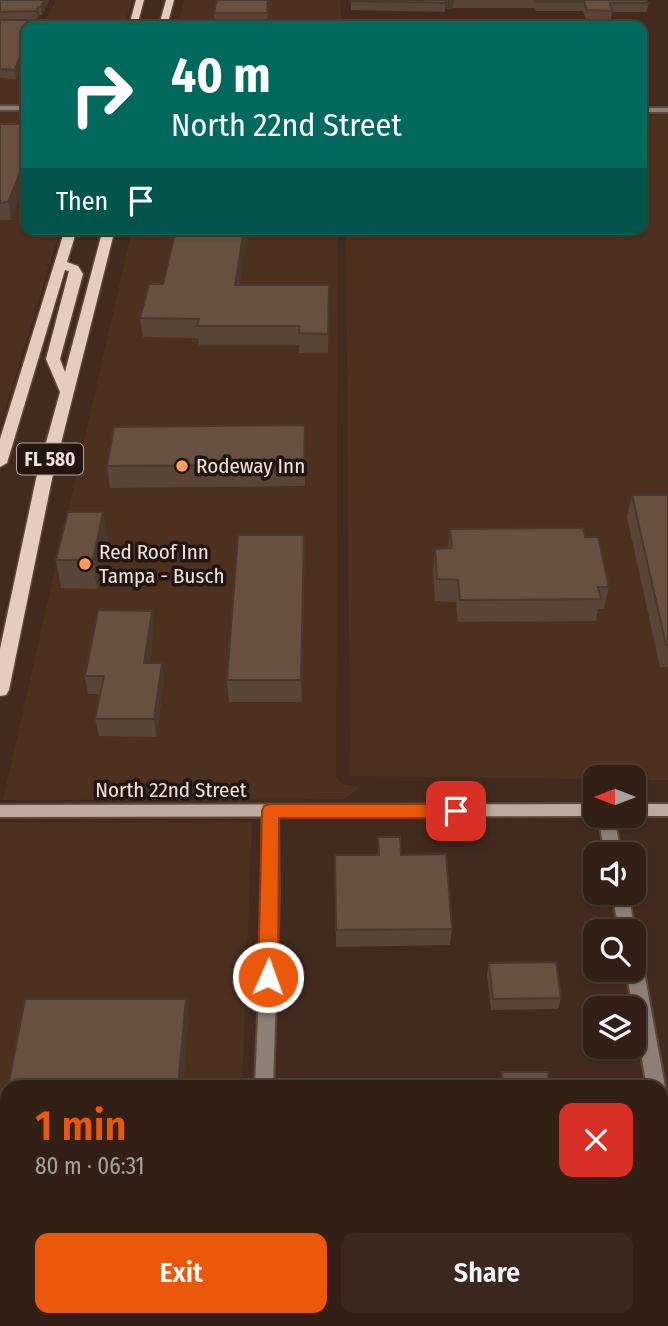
<!DOCTYPE html>
<meta charset="utf-8">
<style>
:root{--surface:#322016;--page:#3a281f;--text:#f1f3f6;--muted:#a8a3a1;--line:#4d3e35;--accent:#ea580c}
body{margin:0;font-family:"Fira Sans Condensed",sans-serif;background:var(--page);color:var(--text);height:100vh;display:flex;flex-direction:column;font-size:26px;white-space:nowrap}
*{box-sizing:border-box;margin:0}
p{font-size:23px;color:var(--muted)}
.icon{flex:none;width:38px;height:38px;fill:none;stroke:currentColor;stroke-width:2;stroke-linecap:round;stroke-linejoin:round}
.map{position:relative;flex:1;overflow:hidden}
.drawer{position:absolute;left:0px;top:1080px;width:668px;height:247px;display:flex;flex-direction:column;background:var(--surface);border-radius:21px 21px 0 0;box-shadow:0 2px 5px #0004,0 0 0 2px var(--line)}
.drawer>*{flex:none}
.guide{position:absolute;left:21px;top:21px;width:626px;height:214px;border-radius:14px;box-shadow:0 2px 5px #0004,0 0 0 2px var(--line);background:#00695c;color:#fff;overflow:hidden}
.needle{width:46px;rotate:270deg}
.buttons{position:absolute;left:583px;top:765px;display:grid;gap:14px}
.buttons a{display:grid;place-items:center;width:63px;height:63px;border-radius:14px;background:var(--surface);box-shadow:0 2px 5px #0004,0 0 0 2px var(--line);font-size:35px}
.pin{position:absolute;display:grid;place-items:center;width:60px;height:60px;color:#fff;margin:-30px;border-radius:14px;box-shadow:0 4px 10px #0006}
.me{position:absolute;width:77px;margin:-38px;rotate:2deg;stroke-linejoin:round;filter:drop-shadow(0 0 5px #0008)}
.turn{display:flex;align-items:center;gap:24px;height:147px;padding:0 35px;font-size:32px}
.turn .icon{width:91px;height:91px;stroke-width:2.5}
.turn b{display:block;font-size:49px;line-height:60px}
.then{display:flex;align-items:center;height:66px;padding:0 35px;background:#0003;gap:14px;font-size:26px}
.round{display:grid;place-items:center;flex:none;width:74px;height:74px;border-radius:14px;background:var(--page)}
.head{display:flex;align-items:center;justify-content:space-between;height:119px;padding:0 35px}
h1{font-size:42px;font-weight:600;line-height:52px;color:var(--accent)}
.cta{display:flex;gap:14px;margin-top:auto;padding:14px 35px}
.cta a{flex:1;height:80px;border-radius:14px;background:var(--accent);color:#fff;font-size:28px;font-weight:600;line-height:80px;text-align:center}
.cta a+a{background:var(--page);color:var(--text)}
.map>svg:first-child{display:block}
</style>
<div class="map">
<svg width="668" height="1326" viewBox="0 0 668 1326">
<rect width="100%" height="100%" fill="#422b1e"/>
<path fill="#4d311f" d="M56,0H132L125,22H44Z
M184,0H340L342,24L381,26H178Z
M26,27V105H0V80Z
M0,111H26V229H61L50,263L46,265L49,266L0,425Z
M642,116H668V780H634V777H595V779L350,776L346,229H642Z
M132,229H338L336,776L342,784L361,787L344,799L3,800Z
M252,822L242,1087H7V1320H234V1326H0V823Z"/>
<g fill="none" stroke-linecap="round" stroke-linejoin="round">
<defs>
<path id="street" d="M0,22L133,23L137,25L0,26Z
M0,106H26V110H0Z
M642,108H668V112H642Z
M270,805L276,807L278,811L279,895L273,1087H255L263,895L262,811L264,807Z
M598,816H614L621,854H605Z
M612,892H628L635,931L634,935V931H619Z
M634,958L640,961L643,966L665,1087L662,1094V1087H647L626,970H634Z
M662,1108L668,1110V1161L662,1159Z
M243,1320H264L265,1326H243Z"/>
<path id="secondary" d="M595,804V816H597H595L0,817V805Z
M634,804H668V816H632Z"/>
<path id="primary" d="M136,0H144L137,26H129Z
M166,0H174L167,26H159Z
M65,229H77L67,262L78,266L83,274L60,359L65,372L103,229H115L52,479L9,690L6,695L0,696V649L36,479L60,392L46,359L69,271L65,270L7,463L0,467V439Z"/>
</defs>
<use href="#street" stroke="#5e483c" stroke-width="4"/>
<use href="#secondary" stroke="#5e483c" stroke-width="4"/>
<use href="#primary" stroke="#5e483c" stroke-width="3"/>
<use href="#street" fill="#8b7f78" fill-rule="evenodd"/>
<use href="#secondary" fill="#beaa9f" fill-rule="evenodd"/>
<use href="#primary" fill="#e5ccbe" fill-rule="evenodd"/>
</g>
<path fill="#594538" d="M0,0H49L42,15H39L37,20H0Z
M217,0H269L267,25H215L214,13Z
M351,0H646L648,3L647,12H612L611,20L586,19L583,11H536L535,8H453L445,9V12L351,10Z
M0,20L26,26V50L16,79L0,78Z
M0,124H26V182L11,220H0Z
M240,285H329L328,353H299V345H199L198,338L143,337L140,318Z
M305,425V486L110,488L107,466Z
M632,495H668V667H660L627,517Z
M450,529L585,537L609,587L604,609H598L596,621L458,622L456,602L435,601L433,571L435,549H448Z
M304,535L302,702H229L227,680Z
M108,540L97,589L61,588L56,560Z
M154,629L149,663H162L164,681L156,737L99,736L95,719L100,694H88L85,676Z
M378,837L401,855L452,929L450,945L336,947L335,855H378Z
M489,963L561,998L558,1009L491,1010L487,974Z
M502,1072L549,1087H500Z
M7,1094V1223H0V1130Z
M487,1320H620V1321L618,1326H488Z"/>
<path fill="#49382e" d="M44,0H49L42,15L41,7Z
M268,0H269V5L267,25V13Z
M445,0H454L453,8L445,9Z
M38,7L39,15L37,20L36,11Z
M26,38V50L16,79L15,70Z
M26,157V182L11,220L8,202Z
M244,229H248L237,303L235,285Z
M103,512L108,540L97,589L93,560Z
M304,535L305,557L302,702L301,680Z
M152,611L154,629L146,680L144,663Z
M162,663L164,681L156,737L154,719Z
M186,999L189,1020L183,1087H178Z"/>
<path fill="#685041" stroke="#49382e" stroke-width="2" d="M0,0H44L41,7H38L36,11L0,12Z
M217,0H268L267,13H214Z
M351,0H446V3L351,1Z
M536,0H646L648,3H610L612,11L587,10L584,2H537Z
M0,20H33L30,26H26V38L15,70L0,69Z
M0,124H26V157L8,202L0,203Z
M176,229H244L235,285H329L328,334L299,333V326H197L199,319L140,318L149,284H163Z
M305,425L304,465L107,466L114,427Z
M632,495H668V645H666Z
M68,512H103L93,560H56Z
M583,528L585,537H598L609,587H598L601,599L460,600L458,580L437,579L435,549L452,548L450,529Z
M238,535H304L301,680H227Z
M98,610L152,611L144,663H162L154,719H95L104,676H85Z
M378,837H400L401,855L446,854L452,929L336,930L335,855H379Z
M556,962L561,998L493,999L489,963Z
M25,999H186L178,1087H8Z
M502,1072H548L549,1087H503Z
M7,1094V1205H0V1130Z
M340,1320H425V1326H340Z
M491,1320H620V1321H612L613,1326H553V1322H491Z"/>
<path fill="#ea580c" stroke="#983908" stroke-width="2" d="M270,804H456L462,806L465,811L462,816L456,818H279L278,977L275,984L268,986L261,984L258,977L262,811L264,806Z"/>
<g fill="#ff9b5b" stroke="#211610" stroke-width="2.5">
<circle cx="182" cy="466" r="7"/>
<circle cx="85" cy="564" r="7"/>
</g>
<g text-anchor="middle" dominant-baseline="central" stroke-width="7" stroke-linejoin="round" paint-order="stroke">
<rect fill="#211610" stroke="#b3a59d" stroke-width="2" x="17" y="443.5" width="66" height="31" rx="5"/>
<g font-size="19" font-weight="bold" fill="#f1e2d9">
<text x="50" y="459">FL 580</text>
</g>
<g font-size="21" fill="#f1e2d9" stroke="#211610" text-anchor="start">
<text x="196" y="466">Rodeway Inn</text>
<text x="99" y="552">Red Roof Inn<tspan x="99" dy="24">Tampa - Busch</tspan></text>
</g>
<g font-size="21" fill="#f1e2d9" stroke="#211610">
<text x="171" y="790">North 22nd Street</text>
</g>
</g>
</svg>
<div class="buttons">
<a><svg class="needle" viewBox="-14 -14 28 28"><path d="M0-13l5 13h-10z" fill="#e53935"/><path d="M0 13l5-13h-10z" fill="#a8a3a1"/></svg></a>
<a><svg class="icon" aria-label="sound" viewBox="0 0 24 24"><path d="M4 9h4l5-4v14l-5-4H4zM17 9q2 3 0 6"/></svg></a>
<a><svg class="icon" aria-label="search" viewBox="0 0 24 24"><circle cx="10" cy="10" r="6"/><path d="M15 15l6 6"/></svg></a>
<a><svg class="icon" aria-label="layers" viewBox="0 0 24 24"><path d="M12 4l9 5-9 5-9-5zM3 14l9 5 9-5"/></svg></a>
</div>
<div class="pin" style="left:456px;top:811px;background:#d93025"><svg class="icon" aria-label="arrive" viewBox="0 0 24 24"><path d="M6 21V4h12l-3 4 3 4H6"/></svg></div>
<svg class="me" style="left:268px;top:977px" viewBox="-20 -20 40 40"><circle r="17" fill="#ea580c" stroke="#fff" stroke-width="3"/><path d="M0-11L8 9 0 5-8 9z" fill="#fff"/></svg>
<div class="guide">
<div class="turn"><svg class="icon" aria-label="right" viewBox="0 0 24 24"><path d="M7 20v-9h11M14 6l5 5-5 5"/></svg><div><b>40 m</b>North 22nd Street</div></div>
<div class="then">Then<svg class="icon" aria-label="arrive" viewBox="0 0 24 24"><path d="M6 21V4h12l-3 4 3 4H6"/></svg></div>
</div>
<section class="drawer">
<div class="head"><div><h1>1 min</h1><p>80 m · 06:31</p></div><a class="round" style="background:#d93025;color:#fff"><svg class="icon" aria-label="close" viewBox="0 0 24 24"><path d="M6 6l12 12M18 6L6 18"/></svg></a></div>
<div class="cta"><a>Exit</a><a>Share</a></div>
</section>
</div>
